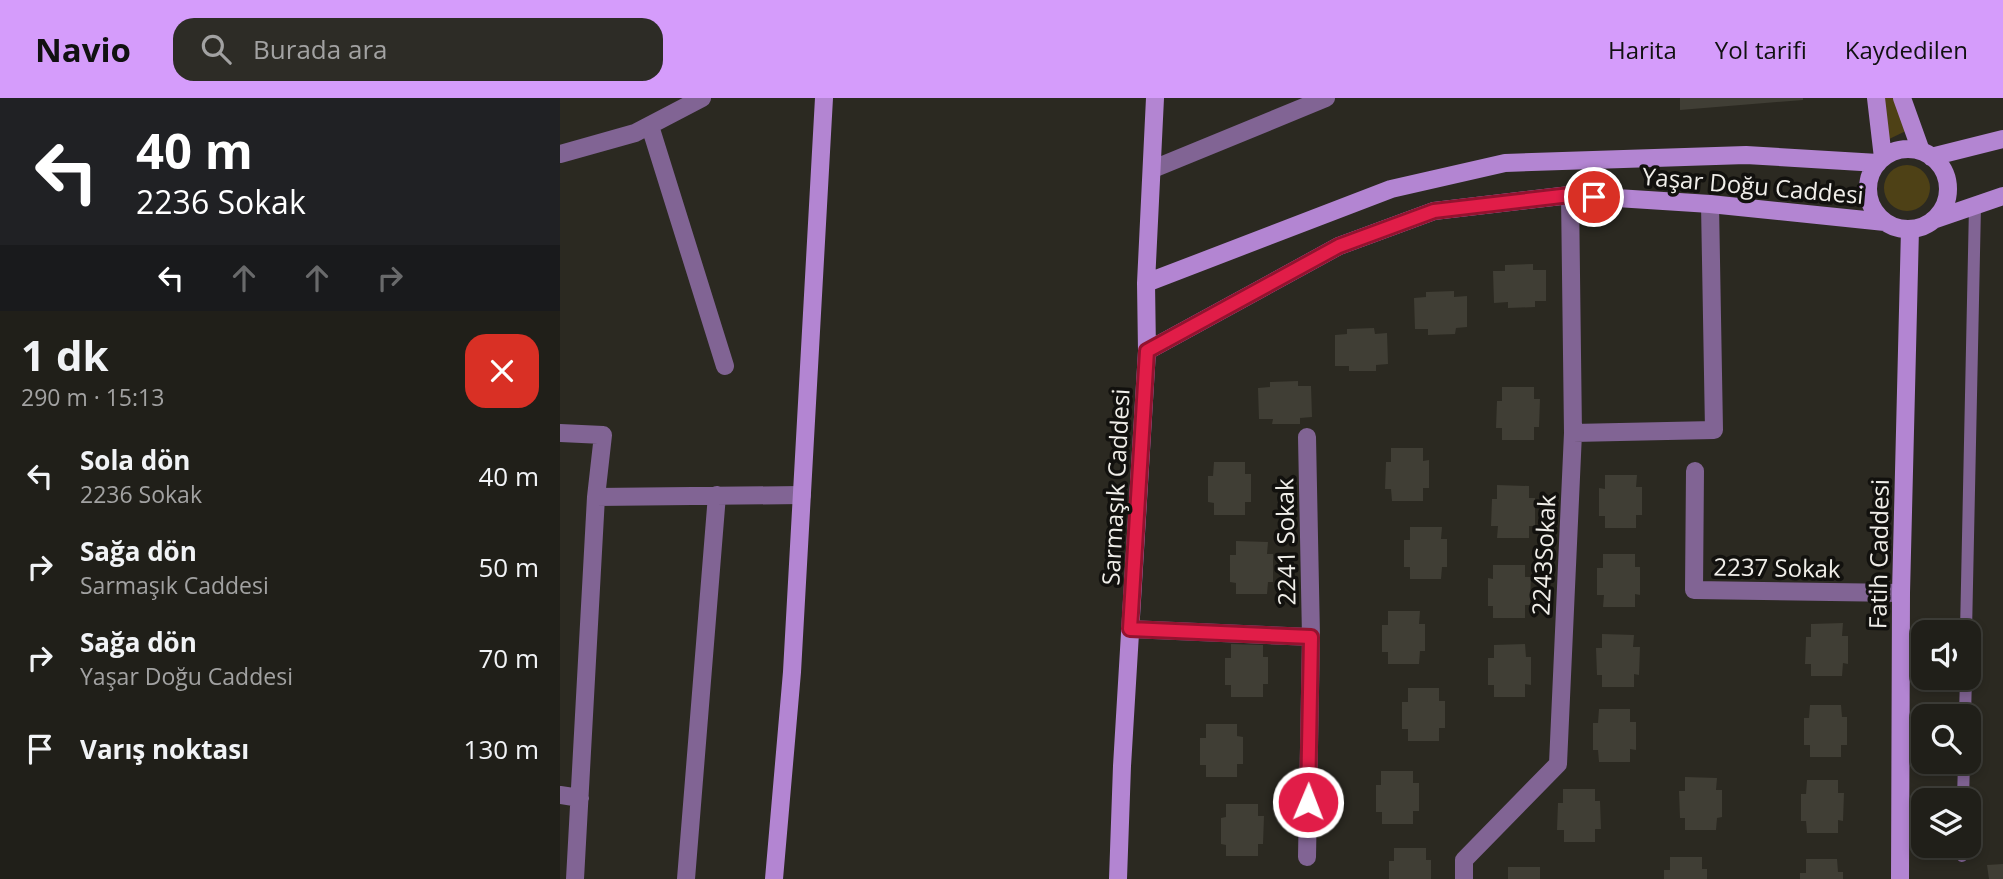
<!DOCTYPE html>
<html lang="tr">
<meta charset="utf-8">
<style>
:root{--surface:#201f19;--page:#2d2c26;--text:#f1f3f6;--muted:#a2a2a2;--line:#3d3d38;--accent:#d59cfb}
body{margin:0;font-family:"Open Sans",sans-serif;background:var(--page);color:var(--text);height:100vh;display:flex;flex-direction:column;font-size:26px;white-space:nowrap}
*{box-sizing:border-box;margin:0}
p{font-size:23px;color:var(--muted)}
.icon{flex:none;width:38px;height:38px;fill:none;stroke:currentColor;stroke-width:2;stroke-linecap:round;stroke-linejoin:round}
.map{position:relative;flex:1;overflow:hidden}
.details{display:flex;flex-direction:column;background:var(--surface);width:560px}
.details>*{flex:none}
.hud{background:#202124;color:#fff;overflow:hidden}
.controls{position:absolute;left:1351px;top:522px;display:grid;gap:14px}
.controls a{display:grid;place-items:center;width:70px;height:70px;border-radius:14px;background:var(--surface);box-shadow:0 4px 10px #0003,0 0 0 2px var(--line);font-size:35px}
.pin{position:absolute;display:grid;place-items:center;width:60px;height:60px;color:#fff;margin:-30px;border:4px solid #fff;border-radius:50%;box-shadow:0 2px 7px #0007}
.me{position:absolute;width:77px;margin:-38px;rotate:1deg;stroke-linejoin:round;filter:drop-shadow(0 0 5px #0008)}
.turn{display:flex;align-items:center;gap:24px;height:147px;padding:0 21px;font-size:32px}
.turn .icon{width:91px;height:91px;stroke-width:2.5}
.turn b{display:block;font-size:49px;line-height:60px}
.lanes{display:flex;align-items:center;height:66px;padding:0 21px;background:#0003;justify-content:center;gap:35px;direction:ltr}
.lanes .off{opacity:.35}
.round{display:grid;place-items:center;flex:none;width:74px;height:74px;border-radius:21px;background:var(--page)}
.summary{display:flex;align-items:center;justify-content:space-between;height:119px;padding:0 21px}
h1{font-size:42px;font-weight:700;line-height:52px}
ul{padding:0;list-style:none}
li{display:flex;align-items:center;gap:21px;height:91px;padding:0 21px}
li div{flex:1}
li b{display:block;font-size:26px}
li em{font-style:normal}
header{display:flex;align-items:center;gap:42px;box-sizing:border-box;height:98px;padding:0 35px;background:var(--accent);color:#111}
header strong{font-size:33px}
nav{display:flex;gap:38px;margin-inline-start:auto;font-size:24px}
.search{width:490px;height:63px;background:var(--page);display:flex;align-items:center;gap:18px;box-sizing:border-box;padding:0 24px;border-radius:21px;color:var(--muted);font-size:26px}
main{display:flex;flex:1;min-height:0}
.map>svg:first-child{display:block}
</style>
<header>
<strong>Navio</strong>
<div class="search"><svg class="icon" aria-label="search" viewBox="0 0 24 24"><circle cx="10" cy="10" r="6"/><path d="M15 15l6 6"/></svg>Burada ara</div>
<nav><a>Harita</a><a>Yol tarifi</a><a>Kaydedilen</a></nav>
</header>
<main>
<section class="details">
<div class="hud">
<div class="turn"><svg class="icon" aria-label="left" viewBox="0 0 24 24"><path d="M17 20v-9H6M10 6l-5 5 5 5"/></svg><div><b>40 m</b>2236 Sokak</div></div>
<div class="lanes"><svg class="icon" aria-label="left" viewBox="0 0 24 24"><path d="M17 20v-9H6M10 6l-5 5 5 5"/></svg><svg class="icon off" aria-label="ahead" viewBox="0 0 24 24"><path d="M12 20V5M6 11l6-6 6 6"/></svg><svg class="icon off" aria-label="ahead" viewBox="0 0 24 24"><path d="M12 20V5M6 11l6-6 6 6"/></svg><svg class="icon off" aria-label="right" viewBox="0 0 24 24"><path d="M7 20v-9h11M14 6l5 5-5 5"/></svg></div>
</div>
<div class="summary"><div><h1>1 dk</h1><p>290 m · 15:13</p></div><a class="round" style="background:#d93025;color:#fff"><svg class="icon" aria-label="close" viewBox="0 0 24 24"><path d="M6 6l12 12M18 6L6 18"/></svg></a></div>
<ul>
<li><svg class="icon" aria-label="left" viewBox="0 0 24 24"><path d="M17 20v-9H6M10 6l-5 5 5 5"/></svg><div><b>Sola dön</b><p>2236 Sokak</p></div><em>40 m</em></li>
<li><svg class="icon" aria-label="right" viewBox="0 0 24 24"><path d="M7 20v-9h11M14 6l5 5-5 5"/></svg><div><b>Sağa dön</b><p>Sarmaşık Caddesi</p></div><em>50 m</em></li>
<li><svg class="icon" aria-label="right" viewBox="0 0 24 24"><path d="M7 20v-9h11M14 6l5 5-5 5"/></svg><div><b>Sağa dön</b><p>Yaşar Doğu Caddesi</p></div><em>70 m</em></li>
<li><svg class="icon" aria-label="arrive" viewBox="0 0 24 24"><path d="M6 21V4h12l-3 4 3 4H6"/></svg><div><b>Varış noktası</b></div><em>130 m</em></li>
</ul>
</section>
<div class="map">
<svg width="1443" height="781" viewBox="0 0 1443 781">
<rect width="100%" height="100%" fill="#2b2921"/>
<path fill="#4e4116" d="M1321,0H1339L1350,31L1325,43Z
M1324 90a23 23 0 1 1 46 0a23 23 0 1 1-46 0Z"/>
<path fill="#403e35" d="M1120,0H1243V2L1120,12Z
M973,166V172H986V203H975V209L948,210V204L934,205L933,173H945V167Z
M894,193V199L907,198V229L896,230L895,236L868,237V231H855L854,200L866,199V194Z
M814,230L815,236L827,235L828,266L816,267V273H789V268H775V237L787,236V231Z
M738,283V288H751L752,319L740,320V326H712L713,321H699L698,290L710,289V284Z
M942,289H974V301H980L979,329H974V342H942V330H936L937,303H942Z
M831,350H863V363L869,362V390H863V403H832L831,391H825L826,364H831Z
M654,364H685V376H691V404H685V417H654V405L648,404V378H653Z
M1045,377H1077L1076,389H1082V417H1076V430H1045V418H1039V390L1045,391Z
M937,387L969,388V400H975V428H969V440H937L938,428H931L932,401H937Z
M850,429H882L881,441H887V469H882L881,481H850V469H844V442H850Z
M676,443L708,444L707,456H713V484H708L707,496H676V485L670,484V457H676Z
M1043,456H1075V469H1080V497L1075,496V509H1043L1044,497H1037V470H1043Z
M933,467H965V479H971L970,507H965V520H933V508H928V480L933,481Z
M828,513H860L859,526H865V553H860L859,566H828V554H822V527H828Z
M1283,525L1282,538H1288V566L1283,565L1282,578H1251V566H1245L1246,539H1251V526Z
M1042,536L1074,537L1073,549H1080L1079,577L1074,576V589H1042V577H1037L1036,550H1042Z
M671,546L703,547V559H708V586H703V599H671V587H665V560H671Z
M965,546L966,559H971V587L965,586V599H934V587H928V560H934V547Z
M848,590H879V603H885V630H879V643H848V631H842V604H848Z
M1250,607H1281L1282,619H1287V647H1281V659H1250V647H1244V620H1249Z
M1039,611H1070V624H1076V652L1070,651V664H1039L1038,652H1033V625H1038Z
M646,626H677V638L683,639V666H677V679H646V667H640V640H646Z
M821,673H853V685H859V713H853V726H822V714H816V687H821Z
M1125,679L1157,680L1156,692H1162V719L1157,720L1156,732H1125V720H1120L1119,693H1125Z
M1247,682H1278V695H1284L1283,723L1278,722V735H1247L1246,723H1241V696H1246Z
M1003,691H1035V703H1040L1041,731H1035V744H1004V732H997L998,705H1003Z
M666,706H698V718H704L703,746H698V758H666V747L661,746V720L666,719Z
M834,750H866V762H871V781H829V763H834Z
M1110,759H1142V771H1147V781H1104V772H1110Z
M1246,761H1277L1278,774H1283V781H1240V775H1246Z
M1443,766V781H1429L1427,767Z
M948,769H980V781H948Z"/>
<g fill="none" stroke-linecap="round" stroke-linejoin="round">
<path stroke="#816494" stroke-width="12" d="M1406,534L1415,108
M1405,618L1406,579
M1403,702L1404,663
M1402,758L1403,747"/>
<path stroke="#816494" stroke-width="18" d="M90,28L165,268
M0,56L75,35L142,0
M593,71L766,0
M0,335L43,337L36,399L15,781
M1013,335L1154,332L1150,106
M1135,373L1134,492L1341,495
M36,399L242,397
M570,531L751,539
M0,697L20,700
M747,759L751,539L747,339
M126,781L157,397
M904,781V762L998,666L1013,335L1010,97"/>
<path stroke="#b385d2" stroke-width="18" d="M1316,0L1323,60
M1342,0L1361,53
M1308 91a40 40 0 1 1 80 0a40 40 0 1 1-80 0Z
M1371,59L1443,41
M1373,122L1443,98
M586,185L831,91L945,65L1186,57L1318,65
M587,253L779,148L874,113L1010,97L1150,106L1325,124
M214,781L232,574L264,0
M558,781L562,668L587,253L586,185L595,0
M1340,781L1341,495L1350,131"/>
</g>
<g fill="none" stroke-linecap="round" stroke-linejoin="round">
<defs>
<path id="route" d="M748,704L751,539L570,531L587,253L779,148L874,113L1010,97L1034,99"/>
</defs>
<use href="#route" stroke="#92132f" stroke-width="18"/>
<use href="#route" stroke="#e11d48" stroke-width="12"/>
</g>
<g text-anchor="middle" dominant-baseline="central" stroke-width="7" stroke-linejoin="round" paint-order="stroke">
<g font-size="24" fill="#f0eee9" stroke="#12110e">
<text transform="translate(1193 87) rotate(5)">Yaşar Doğu Caddesi</text>
<text transform="translate(555 389) rotate(-87)">Sarmaşık Caddesi</text>
<text transform="translate(725 444) rotate(-91)">2241 Sokak</text>
<text transform="translate(1318 456) rotate(-89)">Fatih Caddesi</text>
<text transform="translate(983 457) rotate(-87)">2243Sokak</text>
<text transform="translate(1217 469) rotate(1)">2237 Sokak</text>
</g>
</g>
</svg>
<div class="controls">
<a><svg class="icon" aria-label="sound" viewBox="0 0 24 24"><path d="M4 9h4l5-4v14l-5-4H4zM17 9q2 3 0 6"/></svg></a>
<a><svg class="icon" aria-label="search" viewBox="0 0 24 24"><circle cx="10" cy="10" r="6"/><path d="M15 15l6 6"/></svg></a>
<a><svg class="icon" aria-label="layers" viewBox="0 0 24 24"><path d="M12 4l9 5-9 5-9-5zM3 14l9 5 9-5"/></svg></a>
</div>
<div class="pin" style="left:1034px;top:99px;background:#d93025"><svg class="icon" aria-label="arrive" viewBox="0 0 24 24"><path d="M6 21V4h12l-3 4 3 4H6"/></svg></div>
<svg class="me" style="left:748px;top:704px" viewBox="-20 -20 40 40"><circle r="17" fill="#e11d48" stroke="#fff" stroke-width="3"/><path d="M0-11L8 9 0 5-8 9z" fill="#fff"/></svg>
</div>
</main>
